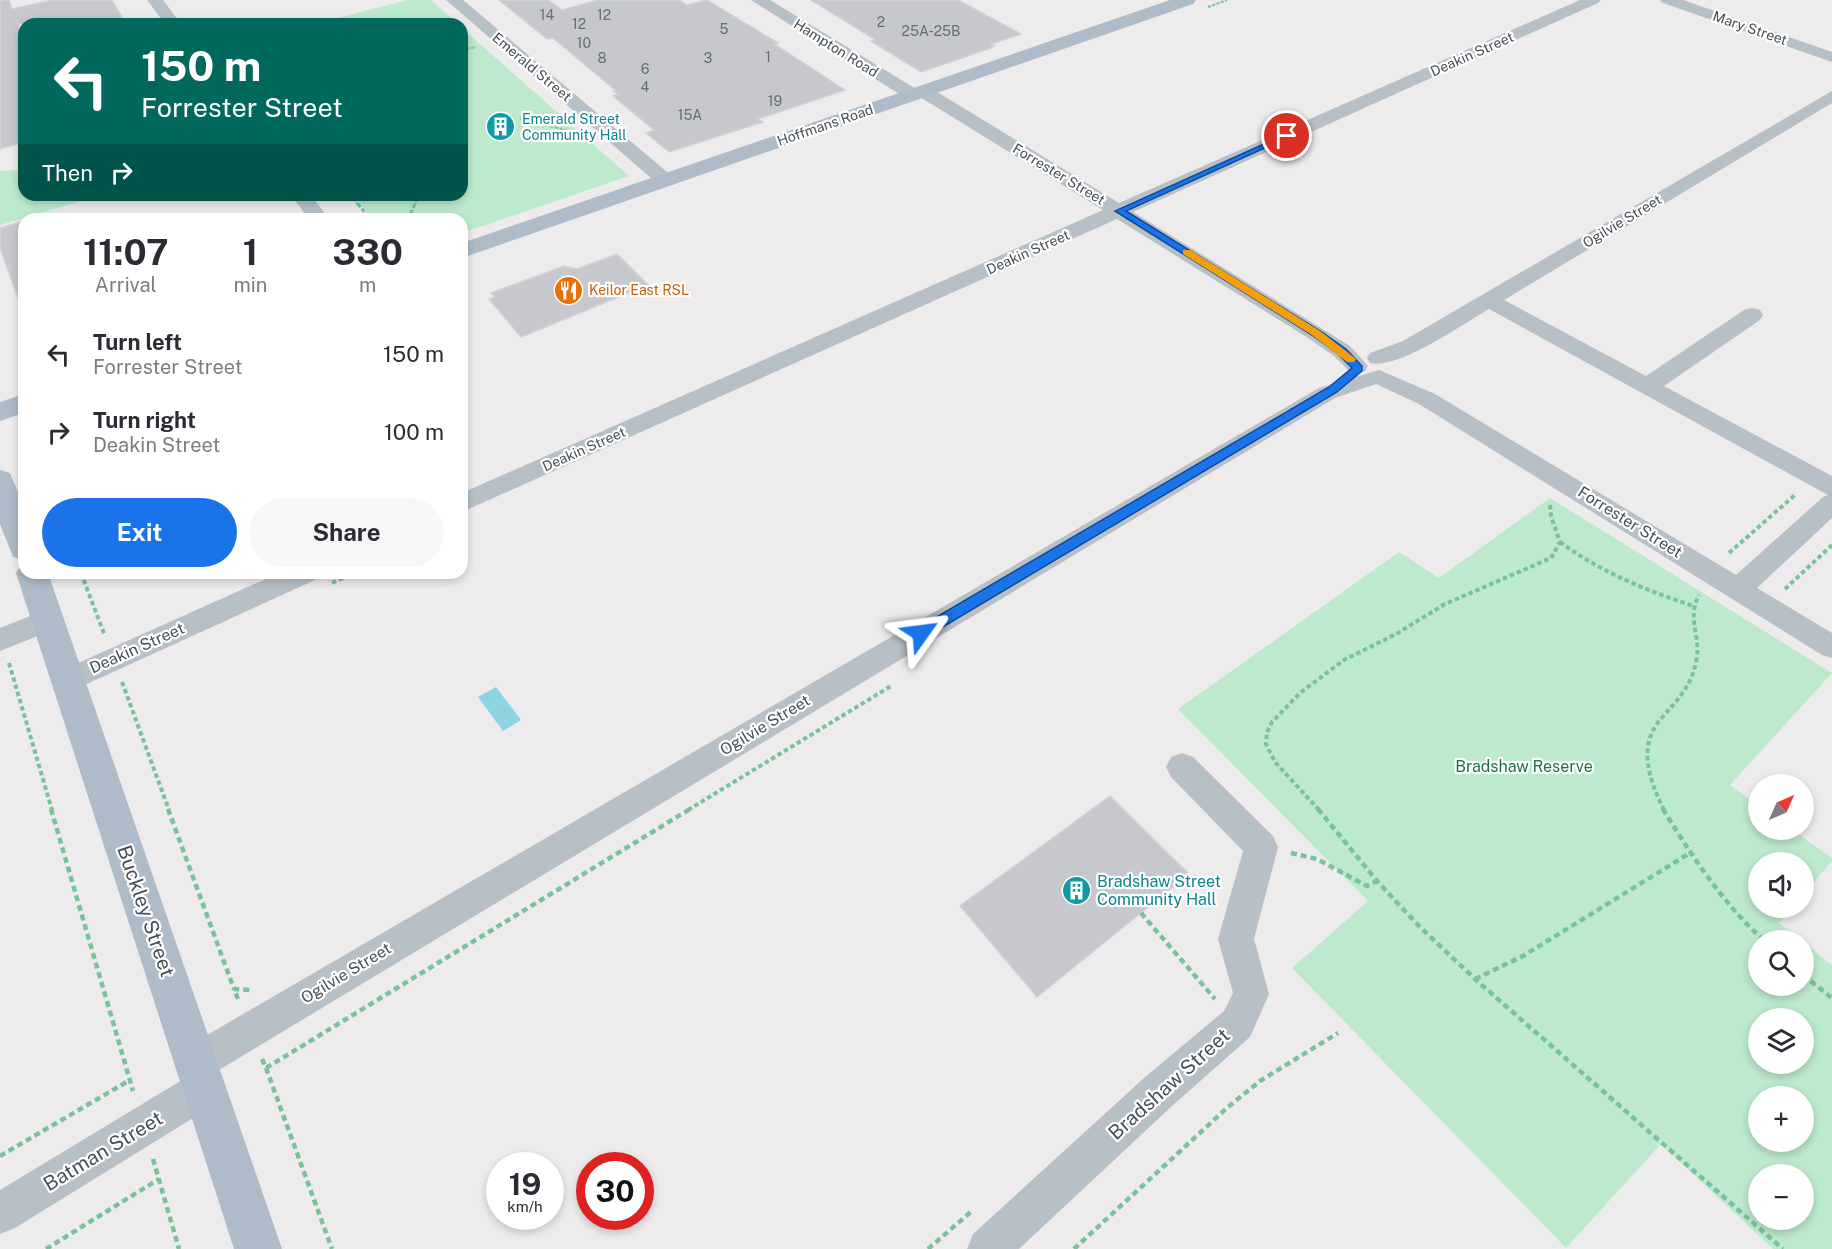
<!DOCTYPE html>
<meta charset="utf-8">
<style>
:root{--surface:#fff;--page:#f7f7f7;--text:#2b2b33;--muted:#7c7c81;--accent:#1a73e8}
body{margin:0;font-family:"Public Sans",sans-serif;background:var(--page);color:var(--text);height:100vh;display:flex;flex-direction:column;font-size:22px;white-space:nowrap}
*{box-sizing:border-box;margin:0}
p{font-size:20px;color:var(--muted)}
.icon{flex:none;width:33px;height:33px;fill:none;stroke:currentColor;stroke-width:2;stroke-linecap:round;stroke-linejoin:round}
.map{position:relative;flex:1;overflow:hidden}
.panel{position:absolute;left:18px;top:213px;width:450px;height:366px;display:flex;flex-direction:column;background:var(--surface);border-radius:18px;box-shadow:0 3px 9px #0003}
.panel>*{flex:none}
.banner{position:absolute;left:18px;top:18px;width:450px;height:183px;border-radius:18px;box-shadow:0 3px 9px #0003;background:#00695c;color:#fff;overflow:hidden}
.needle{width:39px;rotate:45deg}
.fabs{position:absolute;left:1748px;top:774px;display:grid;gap:12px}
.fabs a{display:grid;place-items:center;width:66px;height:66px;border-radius:50%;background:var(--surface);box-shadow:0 3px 9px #0003;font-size:30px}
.speed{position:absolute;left:486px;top:1152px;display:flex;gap:12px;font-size:30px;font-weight:700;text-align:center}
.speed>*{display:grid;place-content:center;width:78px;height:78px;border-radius:50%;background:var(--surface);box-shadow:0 3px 9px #0003;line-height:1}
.speed small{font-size:15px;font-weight:400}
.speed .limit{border:9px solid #d22;background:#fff;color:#111}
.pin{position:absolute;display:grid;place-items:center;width:51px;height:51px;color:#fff;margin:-26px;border:3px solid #fff;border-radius:50%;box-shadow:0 2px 6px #0007}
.me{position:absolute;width:66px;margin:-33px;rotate:59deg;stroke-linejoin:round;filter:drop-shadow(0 0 4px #0008)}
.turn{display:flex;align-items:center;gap:21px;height:126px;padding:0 24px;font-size:27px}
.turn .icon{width:78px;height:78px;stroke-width:2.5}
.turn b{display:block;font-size:42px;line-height:51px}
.then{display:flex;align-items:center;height:57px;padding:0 24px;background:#0003;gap:12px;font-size:22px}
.eta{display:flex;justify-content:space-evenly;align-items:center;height:102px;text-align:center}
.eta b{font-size:36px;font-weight:700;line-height:42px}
.action{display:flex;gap:12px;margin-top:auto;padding:12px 24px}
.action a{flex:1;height:69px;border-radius:36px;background:var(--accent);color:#fff;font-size:24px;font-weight:700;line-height:69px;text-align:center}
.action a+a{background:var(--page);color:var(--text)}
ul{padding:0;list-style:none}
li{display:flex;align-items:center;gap:18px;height:78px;padding:0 24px}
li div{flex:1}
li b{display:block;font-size:22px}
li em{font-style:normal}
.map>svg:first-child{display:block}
</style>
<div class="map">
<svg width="1832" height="1249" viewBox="0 0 1832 1249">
<rect width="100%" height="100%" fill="#eeebec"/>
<path fill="#bde9cc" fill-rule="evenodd" d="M408,0H431L458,24H324L322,22Z
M462,28L629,176L462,233V219H372L353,195H462Z
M14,170L24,173V195H102L0,225V171Z
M1550,498L1832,673L1730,785L1758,805V830H1793L1832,858V861L1803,895V862H1758V908H1792L1779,923L1801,940H1758V986H1803V942L1832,965V1249H1773L1661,1144L1566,1248L1292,968L1368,901L1178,709L1399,552L1439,578ZM1803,1018V1064H1758V1018ZM1758,1096H1803V1142H1758ZM1758,1174H1803V1220H1758Z"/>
<path fill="#8ed4e2" d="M496,687L521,720L503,731L478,697Z"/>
<path fill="#c6c8ce" stroke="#d0d2d7" stroke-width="1.5" d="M0,0H9L12,9L53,0H112L126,24H18L24,42V142L0,149Z
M499,0H548L562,10L598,0H679L687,5L707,0L778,43L774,44L845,90L758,119L763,122L669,152L646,133L654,130L613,96L618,94L613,91L615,90L553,38L547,39Z
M811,0H958L1021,34L991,44L994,46L991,48L921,72L871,41L876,40Z
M24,221V305L21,306L0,248V228Z
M617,254L648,285L521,337L489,299L495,297L491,293L564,266L577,269Z
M1110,796L1189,874L1037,997L960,906Z"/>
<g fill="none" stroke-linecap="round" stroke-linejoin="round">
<path stroke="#78c39b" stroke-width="2" stroke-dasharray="3 1.5" stroke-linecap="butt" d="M1208,7L1227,0
M462,50L476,47
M520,119L575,132
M351,195L359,206
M414,206L419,195"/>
<path stroke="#78c39b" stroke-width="3" stroke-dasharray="4 2" stroke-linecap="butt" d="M358,204L370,219
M408,219L415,204"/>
<path stroke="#78c39b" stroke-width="4" stroke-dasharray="4.5 3" stroke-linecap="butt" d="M1560,542C1601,572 1645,590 1693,606
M1729,553L1796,494
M81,573L105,636
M332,583L354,573
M1785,589L1832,545
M9,663L52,810
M122,682L169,810
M688,810L891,686
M1319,810L1275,762L1266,744L1267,732L1272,722L1300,693L1344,660L1396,634L1445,604L1551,558L1560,542L1551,516L1550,504
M1664,810C1650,782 1637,747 1660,720C1676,701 1691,688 1696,662C1702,637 1686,620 1699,595"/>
<path stroke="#78c39b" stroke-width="4.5" stroke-dasharray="6 4" stroke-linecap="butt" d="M51,809L133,1091
M168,809L234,989
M1318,809L1377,881L1417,924L1475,979L1783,1249
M1663,809C1689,852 1726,908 1764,940
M1291,853L1317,859L1367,886L1377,881
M1141,913L1215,999
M1803,975L1832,998
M1475,979L1523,956L1690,853
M238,999L234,989L251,990
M262,1059L266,1068L690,809
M266,1068L332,1249
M0,1156L130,1080
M153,1159L179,1249
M46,1249L159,1179
M928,1249L973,1210
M1074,1249L1228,1107L1260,1081L1338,1033"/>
<path fill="#b8c0c7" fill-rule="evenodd" d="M147,0H163L181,24H165Z
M446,0H463L673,177L676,181L673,185H659Z
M751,0H770L916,89L923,86L929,87L1119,203L1580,0H1601L1598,3L1133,212L1350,346L1368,366L1365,371L1357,373L1349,371L1334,356L1308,338L1117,219L462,512V493L1103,210L920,97L913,100L907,99Z
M1660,0H1683L1832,52V62L1663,3Z
M1832,91V103L1504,300L1646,376L1744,310L1752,308L1760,310L1763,315L1760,320L1664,386L1832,476V518L1757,588L1832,633V658L1822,655L1419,404L1376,384L1335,398L214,1073L219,1074L224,1088L219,1102L15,1228L0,1234V1190L187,1077L183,1075L177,1062L183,1049L1319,388L1379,370L1435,394L1736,575L1823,497L1828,495L1489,309C1463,324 1398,370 1370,363L1367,358L1370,353L1403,341Z
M291,195H311L329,219H309Z
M279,573H319L315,580L78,688L68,692L58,688L53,680L58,672Z
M48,609L58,612L62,620L58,628L0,651V628Z
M1182,753L1193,757L1273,836L1278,847L1254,939L1269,994L1250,1037L1172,1106L1019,1249H967L973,1234L1144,1078L1224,1011L1233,993L1218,939L1243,851L1171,777L1166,767L1171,757Z"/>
<path fill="#adbcc8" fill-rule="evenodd" d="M1170,0H1196L1193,4L462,258V243Z
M24,394V413L0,421V402Z
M0,470L10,473L24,506V560L13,557L0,524Z
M24,564V573H48L282,1249H234L16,573L21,565Z"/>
</g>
<path fill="#1a73e8" stroke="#114b97" stroke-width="1.5" d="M1284,135L1291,136L1126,211L1320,331L1346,349L1362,366V371L1337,392L926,637H916L914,633L916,629L1329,387L1352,368L1338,354L1312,335L1115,211Z"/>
<path fill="#f59e0b" d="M1183,250H1190L1320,331L1356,359L1354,362H1347L1312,335L1183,254Z"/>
<defs>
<symbol id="building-disc" viewBox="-11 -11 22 22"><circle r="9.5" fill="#0f9aa8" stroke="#fff"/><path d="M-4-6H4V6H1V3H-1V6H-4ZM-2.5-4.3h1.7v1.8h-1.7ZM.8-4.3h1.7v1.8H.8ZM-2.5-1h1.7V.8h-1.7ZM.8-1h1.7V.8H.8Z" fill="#fff"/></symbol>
<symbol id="restaurant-disc" viewBox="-11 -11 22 22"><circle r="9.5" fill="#e8710a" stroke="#fff"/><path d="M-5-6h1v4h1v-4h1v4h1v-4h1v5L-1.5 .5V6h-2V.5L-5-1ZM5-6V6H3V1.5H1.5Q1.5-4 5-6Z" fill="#fff"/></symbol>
</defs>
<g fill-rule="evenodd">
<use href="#building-disc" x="484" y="110" width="33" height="33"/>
<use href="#restaurant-disc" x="552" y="274" width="33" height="33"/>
<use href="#building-disc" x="1060" y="874" width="33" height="33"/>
</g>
<g text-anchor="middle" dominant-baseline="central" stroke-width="4.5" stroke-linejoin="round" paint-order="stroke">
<g font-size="14" fill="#666d75">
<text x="547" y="15">14</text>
<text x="604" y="15">12</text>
<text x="881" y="22">2</text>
<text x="579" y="24">12</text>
<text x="724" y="29">5</text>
<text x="931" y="31">25A-25B</text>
<text x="584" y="43">10</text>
<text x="768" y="57">1</text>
<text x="602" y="58">8</text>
<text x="708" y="58">3</text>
<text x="645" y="69">6</text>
<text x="645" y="87">4</text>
<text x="775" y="101">19</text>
<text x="690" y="115">15A</text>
</g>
<g font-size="14" fill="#464f57" stroke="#fff">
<text transform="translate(1750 28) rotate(19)">Mary Street</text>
<text transform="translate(836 48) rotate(32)">Hampton Road</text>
<text transform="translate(1472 54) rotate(-24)">Deakin Street</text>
<text transform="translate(532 67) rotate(40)">Emerald Street</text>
<text transform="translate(825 125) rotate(-19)">Hoffmans Road</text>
<text transform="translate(1059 174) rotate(31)">Forrester Street</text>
<text transform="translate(1622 221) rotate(-31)">Ogilvie Street</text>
<text transform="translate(1028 252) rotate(-24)">Deakin Street</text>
<text transform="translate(584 449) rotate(-24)">Deakin Street</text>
</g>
<g font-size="14" fill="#0d838f" stroke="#fff" text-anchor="start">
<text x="522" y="119">Emerald Street<tspan x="522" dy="16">Community Hall</tspan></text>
</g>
<g font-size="14" fill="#c56008" stroke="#fff" text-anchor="start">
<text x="589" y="290">Keilor East RSL</text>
</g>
<g font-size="16" fill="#464f57" stroke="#fff">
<text transform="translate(1630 522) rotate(32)">Forrester Street</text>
<text transform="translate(137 648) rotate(-24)">Deakin Street</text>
<text transform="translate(765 725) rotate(-31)">Ogilvie Street</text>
<text transform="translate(346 973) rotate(-31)">Ogilvie Street</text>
</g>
<g font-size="16" fill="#1f7044" stroke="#fff">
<text x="1524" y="766">Bradshaw Reserve</text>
</g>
<g font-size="16" fill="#0d838f" stroke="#fff" text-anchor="start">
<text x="1097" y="881">Bradshaw Street<tspan x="1097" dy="18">Community Hall</tspan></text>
</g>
<g font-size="20" fill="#464f57" stroke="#fff">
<text transform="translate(146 911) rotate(71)">Buckley Street</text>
<text transform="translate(1169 1084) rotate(-42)">Bradshaw Street</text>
<text transform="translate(103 1151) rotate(-31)">Batman Street</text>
</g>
</g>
</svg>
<div class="fabs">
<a><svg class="needle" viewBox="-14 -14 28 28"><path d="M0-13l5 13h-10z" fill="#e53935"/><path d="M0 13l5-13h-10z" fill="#7c7c81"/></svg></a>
<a><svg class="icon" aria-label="sound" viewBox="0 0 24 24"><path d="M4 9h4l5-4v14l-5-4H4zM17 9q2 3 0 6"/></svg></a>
<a><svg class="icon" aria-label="search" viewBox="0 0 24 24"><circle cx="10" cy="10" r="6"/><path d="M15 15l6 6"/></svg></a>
<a><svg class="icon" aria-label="layers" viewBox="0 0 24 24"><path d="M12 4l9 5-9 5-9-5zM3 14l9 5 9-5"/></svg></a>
<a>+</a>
<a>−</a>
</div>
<div class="speed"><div>19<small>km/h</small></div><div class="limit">30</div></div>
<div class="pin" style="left:1287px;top:136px;background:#d93025"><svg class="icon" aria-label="arrive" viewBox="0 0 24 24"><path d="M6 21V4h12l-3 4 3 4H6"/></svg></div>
<svg class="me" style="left:921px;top:633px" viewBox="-20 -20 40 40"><path d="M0-17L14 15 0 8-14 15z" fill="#1a73e8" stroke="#fff" stroke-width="4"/></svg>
<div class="banner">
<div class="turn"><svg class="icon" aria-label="left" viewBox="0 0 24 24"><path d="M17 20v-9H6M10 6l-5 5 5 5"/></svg><div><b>150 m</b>Forrester Street</div></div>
<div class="then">Then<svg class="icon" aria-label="right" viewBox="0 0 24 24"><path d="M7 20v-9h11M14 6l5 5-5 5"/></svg></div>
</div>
<section class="panel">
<div class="eta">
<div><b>11:07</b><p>Arrival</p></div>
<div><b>1</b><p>min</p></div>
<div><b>330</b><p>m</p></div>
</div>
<ul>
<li><svg class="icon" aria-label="left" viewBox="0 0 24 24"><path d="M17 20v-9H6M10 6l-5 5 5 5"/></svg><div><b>Turn left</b><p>Forrester Street</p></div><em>150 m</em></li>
<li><svg class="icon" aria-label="right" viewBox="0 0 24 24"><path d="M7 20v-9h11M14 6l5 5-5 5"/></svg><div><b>Turn right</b><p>Deakin Street</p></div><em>100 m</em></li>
</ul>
<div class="action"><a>Exit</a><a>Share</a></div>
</section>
</div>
